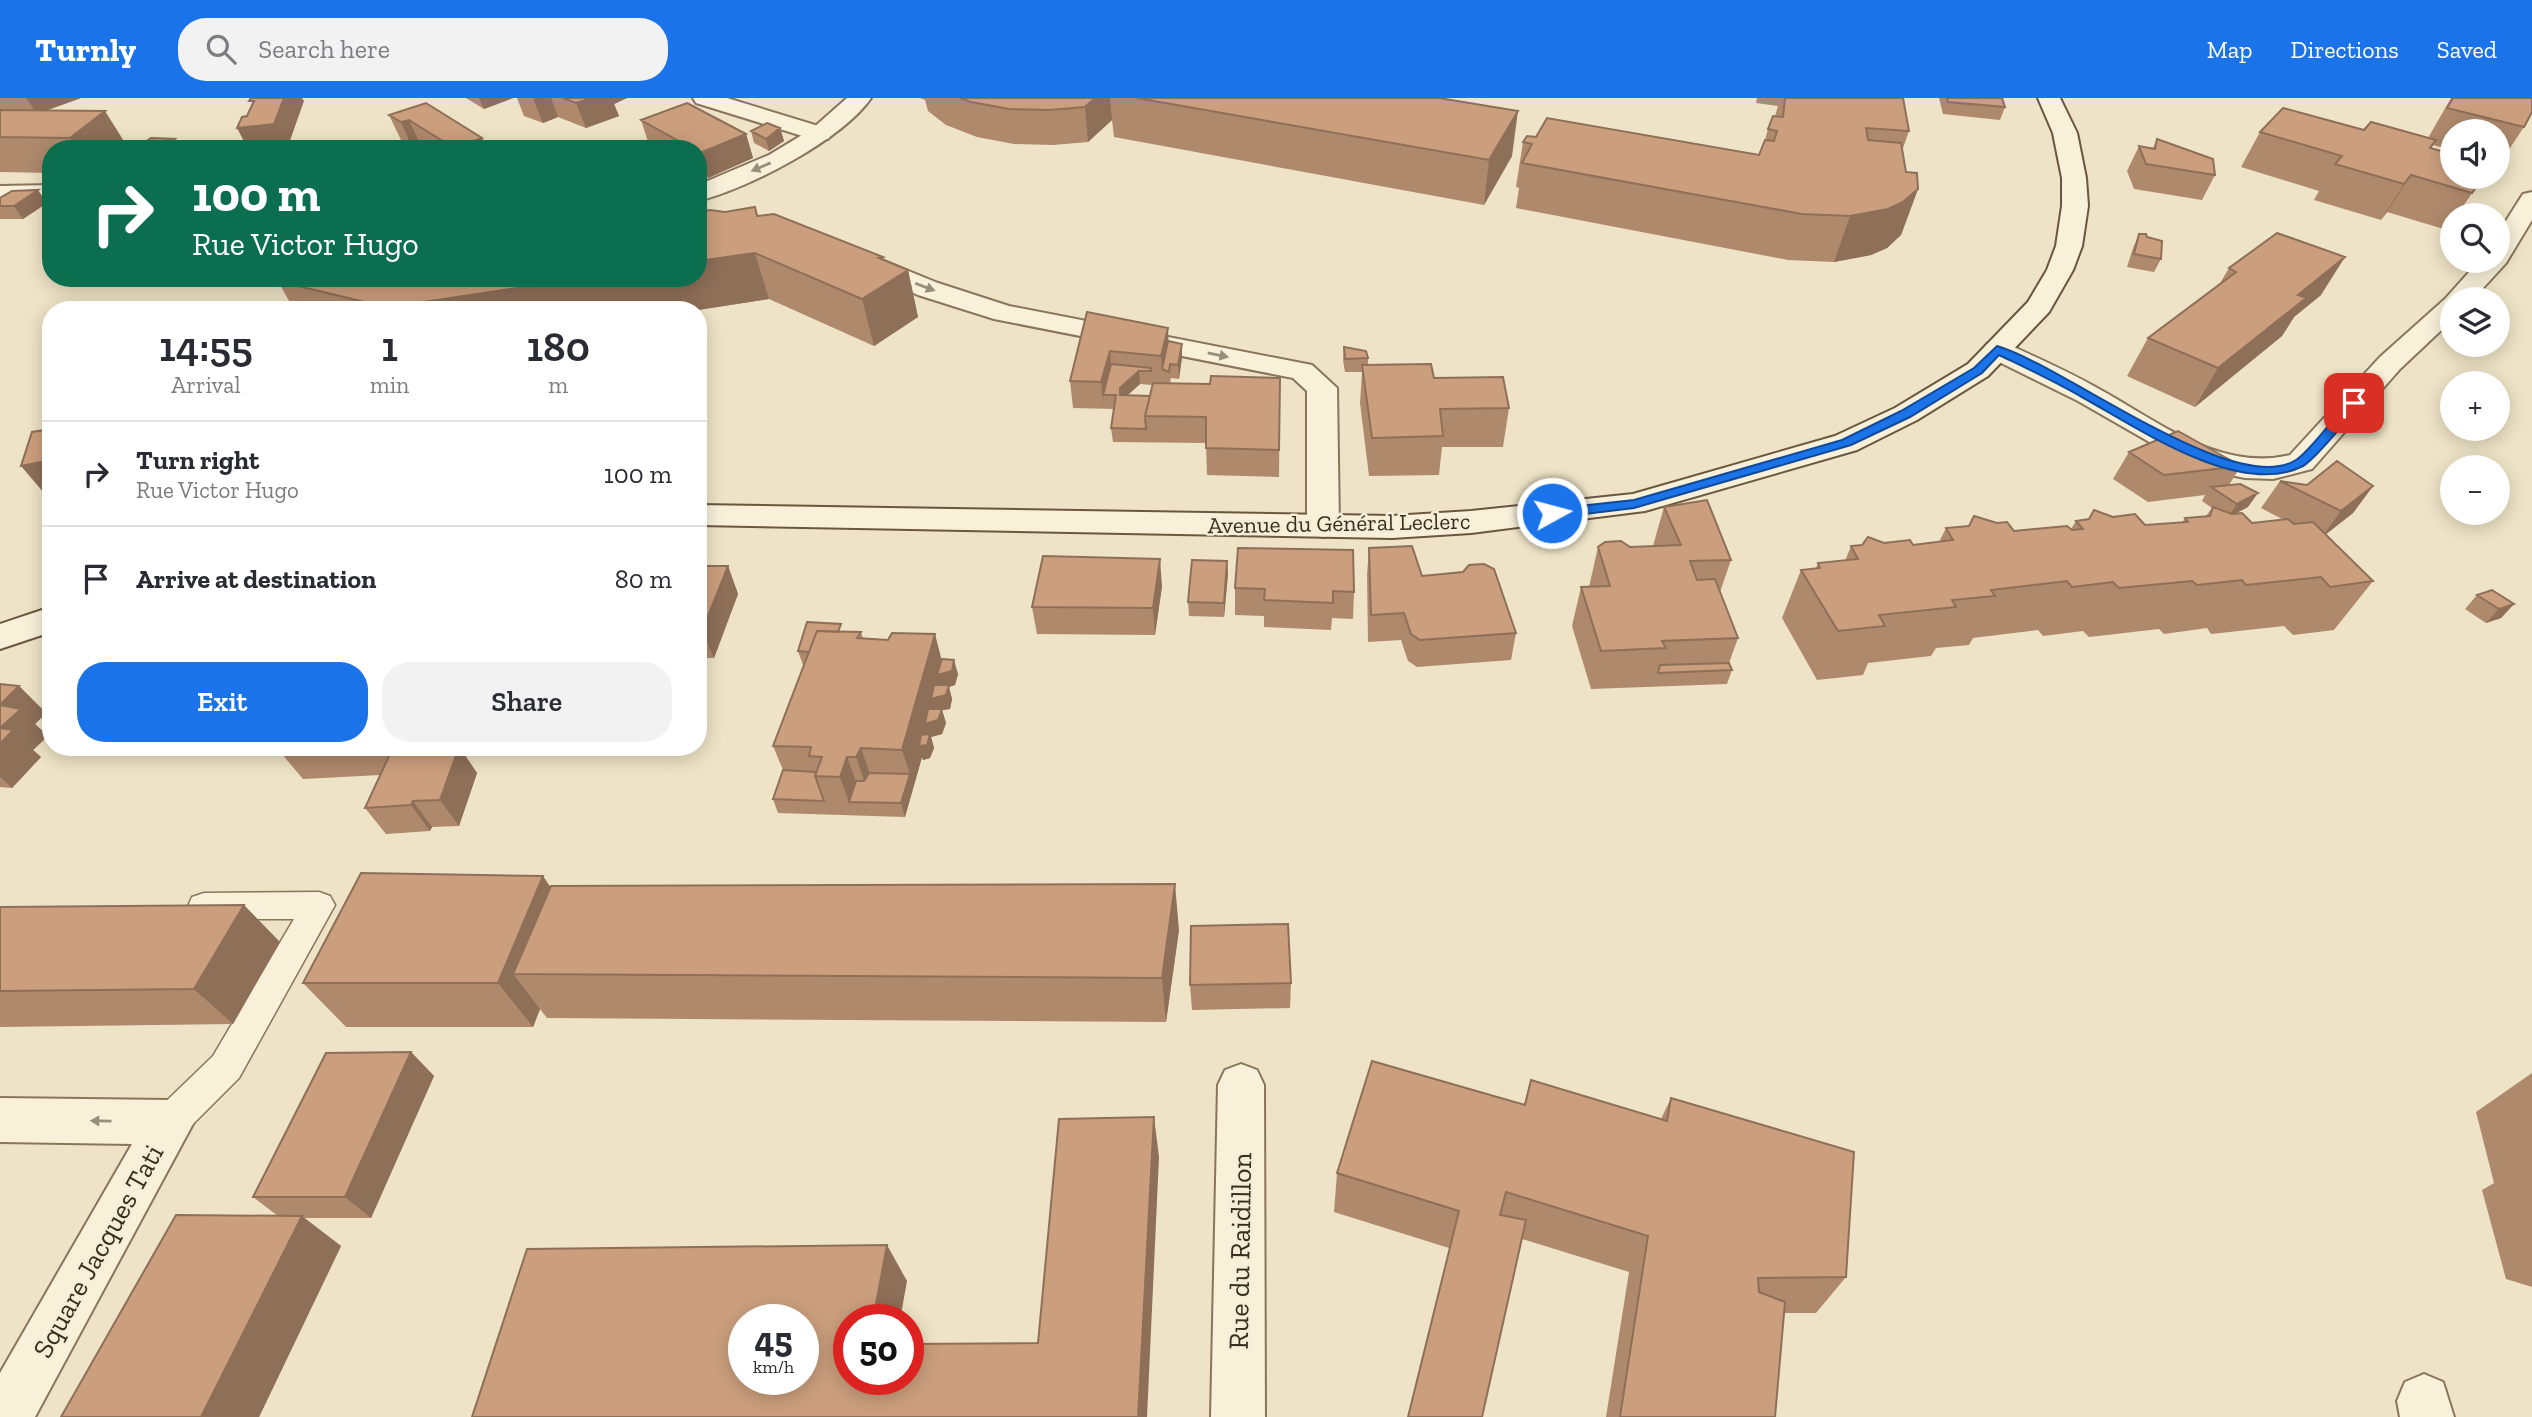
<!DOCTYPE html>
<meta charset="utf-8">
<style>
:root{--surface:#fff;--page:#f2f2f3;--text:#2b2b33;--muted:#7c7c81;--line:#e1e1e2;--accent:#1a73e8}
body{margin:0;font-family:"Zilla Slab",serif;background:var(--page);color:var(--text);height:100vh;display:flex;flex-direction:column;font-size:26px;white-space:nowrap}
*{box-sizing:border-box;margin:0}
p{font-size:23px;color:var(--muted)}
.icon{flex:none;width:38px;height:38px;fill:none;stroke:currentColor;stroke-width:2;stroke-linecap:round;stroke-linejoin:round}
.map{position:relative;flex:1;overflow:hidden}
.sheet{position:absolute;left:42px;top:203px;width:665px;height:455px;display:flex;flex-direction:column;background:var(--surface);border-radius:28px;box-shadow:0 4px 18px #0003}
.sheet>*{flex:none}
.banner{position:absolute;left:42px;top:42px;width:665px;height:147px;border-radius:28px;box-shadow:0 4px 18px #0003;background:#0b6e4f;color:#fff;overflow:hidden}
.tools{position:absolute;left:2440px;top:21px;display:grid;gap:14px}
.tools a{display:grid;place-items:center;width:70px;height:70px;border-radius:50%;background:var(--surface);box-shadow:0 4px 18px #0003;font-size:35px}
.speed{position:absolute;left:728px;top:1206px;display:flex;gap:14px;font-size:35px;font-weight:700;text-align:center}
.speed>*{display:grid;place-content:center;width:91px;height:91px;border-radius:50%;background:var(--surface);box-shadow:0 4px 18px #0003;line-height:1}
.speed small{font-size:18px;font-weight:400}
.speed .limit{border:10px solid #d22;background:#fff;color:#111}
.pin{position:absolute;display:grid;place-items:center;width:60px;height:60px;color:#fff;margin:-30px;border-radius:14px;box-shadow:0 4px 10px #0006}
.me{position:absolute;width:77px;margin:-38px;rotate:83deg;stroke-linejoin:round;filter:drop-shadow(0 0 5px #0008)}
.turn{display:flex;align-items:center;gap:24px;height:147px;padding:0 35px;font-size:32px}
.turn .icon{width:91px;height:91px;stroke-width:2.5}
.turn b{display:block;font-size:49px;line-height:60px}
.eta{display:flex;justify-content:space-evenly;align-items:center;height:119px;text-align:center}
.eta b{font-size:42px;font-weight:600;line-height:49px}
.button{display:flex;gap:14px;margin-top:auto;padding:14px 35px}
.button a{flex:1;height:80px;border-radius:28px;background:var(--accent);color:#fff;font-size:28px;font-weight:600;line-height:80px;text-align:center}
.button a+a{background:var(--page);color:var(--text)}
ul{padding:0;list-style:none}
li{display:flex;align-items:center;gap:21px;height:105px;padding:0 35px;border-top:2px solid var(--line)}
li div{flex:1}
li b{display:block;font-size:26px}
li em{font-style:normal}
header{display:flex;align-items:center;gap:42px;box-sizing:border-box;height:98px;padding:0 35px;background:var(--accent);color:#fff}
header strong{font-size:33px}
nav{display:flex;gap:38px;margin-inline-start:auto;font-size:24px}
.search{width:490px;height:63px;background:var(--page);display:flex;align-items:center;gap:18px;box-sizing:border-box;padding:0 24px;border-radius:28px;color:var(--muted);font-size:26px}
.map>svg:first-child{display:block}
</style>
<header>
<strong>Turnly</strong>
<div class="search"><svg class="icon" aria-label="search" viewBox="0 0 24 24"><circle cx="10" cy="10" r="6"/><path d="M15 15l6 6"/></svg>Search here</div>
<nav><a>Map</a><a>Directions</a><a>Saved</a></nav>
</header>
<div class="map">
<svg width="2532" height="1319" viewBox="0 0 2532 1319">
<rect width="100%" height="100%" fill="#eee3c6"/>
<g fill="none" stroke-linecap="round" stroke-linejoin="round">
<defs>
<path id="service" d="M319,794L330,798L335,807L239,980L183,1036L170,1041L157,1036L152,1024L157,1012L213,958L294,821H204L192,817L188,808L192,799L204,795Z"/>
<path id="minor" d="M847,0H871C842,42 747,91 698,103V87L769,57L812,31Z
M51,87V101L0,102V88Z
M2532,94V122L2506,165L2473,201H2452V222L2400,271L2312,371L2273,381L2245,380L2206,372L2179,361L2078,303L1987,258L1983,252L1987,246L1997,243L2007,246C2038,260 2069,274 2099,291C2158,323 2219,374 2290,357L2380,259L2445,201L2479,163H2497V137L2523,96Z
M864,155L938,185L1009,208L1312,267L1337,290L1339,428L1335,435L1323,439L1311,435L1307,428V293L1293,280L994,221L918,197L855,169L851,163L855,157Z
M1241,966L1257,972L1264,987L1265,1319H1211L1218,987L1225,972Z
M0,1000L170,1002L187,1008L194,1024L35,1319H0V1275L132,1046L0,1044Z
M2424,1276L2443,1284L2454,1319H2400L2397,1303L2405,1284Z"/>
<path id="tertiary" d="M693,0H727L828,31L832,36L828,41H812L696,5Z"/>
<path id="secondary" d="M2038,0H2060L2077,35L2086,80L2088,108L2082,148L2073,172L2049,214L1988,278L1917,322L1857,352L1645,413L1471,435L1392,440L698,427V407L1392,418L1471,413L1633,396L1835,338L1895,310L1968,266L2028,204L2047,172L2056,148L2062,108V80L2053,35Z
M51,509V534L0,551V526Z"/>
</defs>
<use href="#service" stroke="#89755c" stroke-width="3"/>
<use href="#minor" stroke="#89755c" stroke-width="4"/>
<use href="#tertiary" stroke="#89755c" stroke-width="4"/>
<use href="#secondary" stroke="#6b563f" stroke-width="4"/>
<use href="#service" fill="#f8f0d9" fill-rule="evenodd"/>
<use href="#minor" fill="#f8f0d9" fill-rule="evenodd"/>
<use href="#tertiary" fill="#f8f0d9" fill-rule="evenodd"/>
<use href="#secondary" fill="#f8f0d9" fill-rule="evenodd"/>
</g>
<path fill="#af896c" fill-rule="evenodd" d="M0,0H81L46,12L127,48L124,51H51V75L0,74Z
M466,0H513L484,11Z
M517,0H627L614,6L619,18L586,30L558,19L543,25L524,18Z
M920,0H1439L1512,58L1484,107L1114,39L1112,22L1088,44L1053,47L1014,46L977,39L946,27L928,13L925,2Z
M1757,0H1903L1909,33L1902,53L1906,74L1918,91L1901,137L1887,150L1871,157L1834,164L1788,162L1516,110L1519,90L1516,89L1523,44L1759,57L1765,42L1768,31L1775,18L1778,8L1756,5Z
M1939,0H2002L2005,9L2000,22L1943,16Z
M2451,0H2532L2524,29L2500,65L2497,64V33H2452V52L2433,47L2431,50L2483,79L2457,117H2452V124L2447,132L2387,114L2381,122L2314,102L2319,93L2241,69L2260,34L2428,40Z
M426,5L487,51H427L420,46L412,49L401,42L389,17Z
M641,22L746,36L753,60L708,80L698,74V51H657L649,47Z
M780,30L784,43L769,53L754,45L751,33Z
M2157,41L2215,77L2202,102L2134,91L2127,73L2139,48L2153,50Z
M0,100L47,105L23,121H0Z
M755,109L758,118L884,162L908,172L918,219L874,248L769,201L698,212H294L278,183L698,180L725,114Z
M2139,136L2147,139L2161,161L2154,174L2127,169L2133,150Z
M2229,170L2321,197L2294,219L2282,238L2195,309L2127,278L2148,240L2219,187Z
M1087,214L1168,243L1182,246V259L1179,281L1171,280L1170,285L1210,286L1280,280L1279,379L1207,377L1206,345L1113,344L1111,330L1114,311L1073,310L1070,283ZM1152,284L1163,285L1150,298L1128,297L1140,286L1152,287Z
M1344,249L1368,260V267L1434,280L1509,310L1503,349H1442L1439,377L1369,378L1360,305L1362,274H1345L1343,262Z
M2129,354L2241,368L2229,387L2248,409L2236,415L2252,425L2284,422L2261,410L2280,383L2307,387L2373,388L2353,415L2325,437L2373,483L2334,532L2293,537L2284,528L2211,536L2207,530L2164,536L2159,531L2089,539L2083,533L2043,538L2038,532L1973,540L1969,547L1936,550L1931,558L1868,565L1863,577L1817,582L1782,520L1801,472L1816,470L1818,465L1845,463L1851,448L1884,445L1913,447L1939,444L1946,430L2014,433L2071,431L2076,423L2113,419L2145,427L2182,425L2185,420L2206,418L2212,410L2202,403L2205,397L2148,404L2113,381Z
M1664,409L1731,462L1720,494L1738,540L1729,565L1732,572L1727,586L1591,591L1572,528L1581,489H1589L1598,449L1653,448Z
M1369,450L1422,478L1516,535L1511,562L1417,569L1408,563L1401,542L1368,544L1367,477Z
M1227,463L1228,476L1224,519L1189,518L1188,504Z
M698,464H702L704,468H728L738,496L714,560H698Z
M1162,488L1155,537L1037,536L1032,509Z
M1235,490L1354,494L1353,521L1332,520L1331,532L1264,529V518L1235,517Z
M2477,497L2514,506L2501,520L2486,525L2465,511Z
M844,534H861L863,540L942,561L958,576L955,587L949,589L952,601L950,611L942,612L946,625L942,636L931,639L934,650L930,660L923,662L922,659L905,719L778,715L773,701L783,672L773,648L804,567H803L798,553Z
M0,586L19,588L46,615L35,626L48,638L33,652L41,659L12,690L0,689Z
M284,649H464L462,653L477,675L459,728L432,729L430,733L386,736L365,710L380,677L303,681L281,655Z
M551,789L1179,832L1166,924L547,920L540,911L533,929H346L303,885Z
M0,809L280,844L233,926L0,929Z
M1291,885L1290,910L1192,912L1190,887Z
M411,954L434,978L371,1120H304L341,1148L259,1319H61L278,1118L253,1099Z
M2532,975V1189L2506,1181L2482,1092L2494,1085L2476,1014Z
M1531,982L1661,1021L1671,1000L1846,1179L1816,1215H1784L1775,1319H1606L1629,1174L1522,1141L1449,1150L1334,1114L1337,1075L1524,1006Z"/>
<path fill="#8e6f58" d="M26,0H81L37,16Z
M284,0H302L304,3L287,51H248L237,30Z
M479,0H513L484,11Z
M536,0H551L558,19L543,25L533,1Z
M586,0H627L614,6L619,18L586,30L576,5Z
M1095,0H1110L1112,22L1088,44L1085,9Z
M105,13L127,48L124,51H77L70,40Z
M1518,13L1512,58L1484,107L1489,62Z
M409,22L420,46L412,49L401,24Z
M780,30L784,43L769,53L766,41Z
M746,36L753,60L708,80L700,55Z
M482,40L487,51L454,50Z
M175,41L180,51H162Z
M2411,77L2387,114L2381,122L2404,86Z
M1918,91L1901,137L1887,150L1871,157L1834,164L1850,118Z
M38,92L47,105L23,121L14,108Z
M755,155L769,201L698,212H377V211L582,180H698V163Z
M883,159L889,184L908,172L918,219L874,248L862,201L879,160Z
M2345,159L2321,197L2294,219L2282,238L2195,309L2218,270L2298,197Z
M1168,230L1169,256L1162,271L1161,258Z
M1182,246V259L1179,281L1178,267Z
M1110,253L1112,280L1103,297L1104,310L1101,284Z
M1139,273L1140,286L1121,303L1120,290Z
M51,362V394L44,395L21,368Z
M2373,388L2353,415L2321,440L2341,413Z
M2258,395L2248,409L2227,420L2237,406Z
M1160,461L1162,488L1155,537L1153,510Z
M1227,463L1228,476L1224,519V505Z
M728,468L738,496L714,560L702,533Z
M2514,506L2501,520L2486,525L2499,511Z
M935,536L945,575L954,562L958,576L955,587L949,589L952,601L950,611L942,612L946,625L942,636L931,639L934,650L930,660L923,662L922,659L905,719L901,705L910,676L902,652Z
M19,588L46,615L35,626L48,638L33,652L41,659L12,690L0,679V607Z
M435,649H464L462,653L477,675L459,728L440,702Z
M861,650L874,688L869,697L856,659Z
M847,659L861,697L849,704L840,679Z
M413,703L432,729L430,733L411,707Z
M543,778L574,824L513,876L540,911L533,929L498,885Z
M1175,786L1179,832L1166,924L1162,880Z
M244,807L280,844L233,926L194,891Z
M411,954L434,978L371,1120L345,1099Z
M1154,1019L1159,1059L1147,1319H1138Z
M302,1118L341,1148L259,1319H201Z
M887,1147L907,1183L900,1222H873Z"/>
<path fill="#cb9f7d" stroke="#8e6f58" stroke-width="2" fill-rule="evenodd" d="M251,0H284L274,26L237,30L242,19L247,18L254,3H249Z
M563,0H592L576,5Z
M960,0H1095L1085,9L1049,12L1009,11L971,4Z
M1137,0H1439L1518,13L1489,62Z
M1785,0H1903L1909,33L1866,30L1868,42L1901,45L1906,74L1917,75L1918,91L1903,104L1888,111L1850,118L1802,116L1522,65L1532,46L1523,44L1527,38L1536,39L1547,20L1759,57L1765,42L1774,43L1777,33L1768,31L1773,18L1783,19Z
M1947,0H2002L2005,9L1948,4Z
M2453,0H2532V14L2524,29L2447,10Z
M426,5L482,40L454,50L409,22L401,24L389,17Z
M687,5L746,36L700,55L698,54V51H693L641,22Z
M2283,10L2364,32L2371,24L2436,42L2430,50L2452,56V79H2483L2472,95L2411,77L2404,86L2335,66L2342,58L2260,34Z
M0,12L105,13L70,40L0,39Z
M767,25L780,30L766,41L751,33Z
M151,40L175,41L162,51H135Z
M2157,41L2213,61L2215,77L2146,66L2139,48L2155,51Z
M38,92L14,108H0V100L12,93Z
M755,109L757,118L774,116L883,159L879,160L908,172L862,201L755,155L698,163V114L710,112L725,114Z
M2277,135L2345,159L2298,197L2306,200L2218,270L2148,240L2236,174L2229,170Z
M2139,136H2146L2147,139L2162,143L2161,161L2134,156Z
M283,180H582L377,211V207L278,183Z
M1087,214L1168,230L1161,258L1110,253L1101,284L1070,283Z
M1168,243L1182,246L1178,267L1170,266L1169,274L1162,271Z
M1344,249L1366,253L1368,260L1345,261Z
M1111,266L1151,270V273H1139L1120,290V297L1150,298L1145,318L1146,331L1111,330L1116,297H1103Z
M1431,266L1434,280L1503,279L1509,310L1440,311L1443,338L1372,340L1362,267Z
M1211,278L1280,280L1279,352L1206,350V319L1145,318L1153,285L1210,286Z
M51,331V362L21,368L32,334Z
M2178,333L2241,368L2164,377L2129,354Z
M2337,363L2373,388L2341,413L2280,383L2307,387Z
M2240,386L2258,395L2237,406L2211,389Z
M1707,402L1731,462L1690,463L1697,482L1715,481L1738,540L1662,543L1666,550L1601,553L1581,489L1610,488L1598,449L1605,444L1621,443L1630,449L1681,447L1664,409Z
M2213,409L2232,416L2242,415L2252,425L2288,421L2294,426L2313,424L2373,483L2330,489L2321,479L2246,487L2242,482L2197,487L2192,483L2119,490L2113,484L2072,489L2067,483L1991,492L1995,498L1952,502L1956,509L1879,517L1885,528L1838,533L1801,472L1820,470L1818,465L1858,461L1851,448L1862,447L1868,439L1884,445L1910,442L1913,447L1953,442L1946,430L1969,428L1974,418L1997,425L2007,424L2014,433L2067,428L2072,432L2083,431L2076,423L2089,421L2094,412L2113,419L2135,416L2145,427L2188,424L2185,420L2210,418Z
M1412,448L1422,478L1463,474L1469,467L1484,466L1494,471L1516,535L1420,542L1411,536L1404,515L1371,517L1369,450Z
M1238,450L1353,452L1354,494L1333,493V505L1264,502L1265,491L1235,490Z
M1043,458L1160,461L1153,510L1032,509Z
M1192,462L1227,463L1224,505L1188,504Z
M698,464H702L701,468H728L702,533H698Z
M2492,492L2514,506L2499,511L2477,497Z
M807,524L841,526L838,534L817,533L809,554L798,553Z
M817,533L861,534L857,540L888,542L892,535L935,536L902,652L861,650L856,659H847L840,679L815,678L822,659L809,658L811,649L773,648Z
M942,561L954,562L952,573L937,577Z
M1729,565L1732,572L1658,575L1660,567Z
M0,586L19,588L0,607Z
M934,587H949L946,597L931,601Z
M0,607L21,611L0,630L13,632L0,646Z
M928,611H942L938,622L925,626Z
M930,636L927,647L919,648L921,637Z
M284,649H380L281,655Z
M381,649H435L434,650L459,649L440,702L413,703L411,707L365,710L389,658Z
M783,672L815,674L816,676L815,678L824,703L773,701Z
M869,675L910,676L901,705L849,704L856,683H864Z
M361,775L543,778L498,885H303Z
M1175,786L1162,880L513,876L551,788Z
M244,807L194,891L0,893V809Z
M1288,826L1291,885L1190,887L1191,828Z
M411,954L345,1099H253L326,955Z
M1372,963L1525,1007L1531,982L1667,1023L1671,1000L1854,1054L1846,1179L1758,1180L1759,1194L1785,1204L1775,1319H1620L1648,1138L1506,1094L1500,1117L1526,1122L1482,1319H1408L1459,1113L1337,1075Z
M1154,1019L1138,1319H472L527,1151L887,1147L873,1222H849V1281H908V1246L1038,1245L1059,1021ZM744,1222H803V1281H744Z
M176,1117L302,1118L201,1319H61Z"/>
<defs><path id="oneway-solid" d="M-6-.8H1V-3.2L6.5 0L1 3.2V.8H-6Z" transform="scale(1.75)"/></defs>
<g fill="#988e7c">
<use href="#oneway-solid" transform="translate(761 69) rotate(157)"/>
<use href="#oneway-solid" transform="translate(925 189) rotate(21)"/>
<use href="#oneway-solid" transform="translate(1218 257) rotate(11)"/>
<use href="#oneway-solid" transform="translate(101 1023) rotate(-179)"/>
</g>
<path fill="#1a73e8" stroke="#114b97" stroke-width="2" d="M1997,248C2063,267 2235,401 2296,362C2311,352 2336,317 2350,302L2354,301L2361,305C2350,318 2316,361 2303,368C2239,401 2135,328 2080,298C2054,283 2026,270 1999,257L1982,275L1910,319L1851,347L1634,410L1552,420L1546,415L1552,411L1634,402L1842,342L1901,313L1974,270Z"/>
<g text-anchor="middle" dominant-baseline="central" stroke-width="5" stroke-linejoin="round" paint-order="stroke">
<g font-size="23" fill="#392d1f" stroke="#f5edd6">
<text transform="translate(1339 425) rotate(-1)">Avenue du Général Leclerc</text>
</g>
<g font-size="28" fill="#392d1f" stroke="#f5edd6">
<text transform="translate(98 1153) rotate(-61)">Square Jacques Tati</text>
<text transform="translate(1240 1153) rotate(-89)">Rue du Raidillon</text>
</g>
</g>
</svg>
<div class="tools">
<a><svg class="icon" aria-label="sound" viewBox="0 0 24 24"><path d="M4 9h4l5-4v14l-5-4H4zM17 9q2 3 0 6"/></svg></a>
<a><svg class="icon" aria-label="search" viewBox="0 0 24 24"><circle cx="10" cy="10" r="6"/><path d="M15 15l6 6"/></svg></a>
<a><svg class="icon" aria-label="layers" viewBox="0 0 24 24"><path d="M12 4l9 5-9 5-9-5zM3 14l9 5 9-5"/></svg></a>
<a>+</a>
<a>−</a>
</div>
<div class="speed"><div>45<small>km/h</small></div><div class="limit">50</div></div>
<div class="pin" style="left:2354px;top:305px;background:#d93025"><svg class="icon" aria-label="arrive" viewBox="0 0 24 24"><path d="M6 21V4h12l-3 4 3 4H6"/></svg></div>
<svg class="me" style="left:1552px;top:415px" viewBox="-20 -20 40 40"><circle r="17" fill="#1a73e8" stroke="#fff" stroke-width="3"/><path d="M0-11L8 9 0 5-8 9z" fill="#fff"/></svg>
<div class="banner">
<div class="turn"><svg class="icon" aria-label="right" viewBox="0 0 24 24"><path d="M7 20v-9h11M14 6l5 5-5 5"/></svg><div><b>100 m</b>Rue Victor Hugo</div></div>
</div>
<section class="sheet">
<div class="eta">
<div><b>14:55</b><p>Arrival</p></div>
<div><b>1</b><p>min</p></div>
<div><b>180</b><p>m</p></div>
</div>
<ul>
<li><svg class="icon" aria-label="right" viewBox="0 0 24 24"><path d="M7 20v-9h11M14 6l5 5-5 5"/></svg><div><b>Turn right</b><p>Rue Victor Hugo</p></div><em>100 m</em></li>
<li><svg class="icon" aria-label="arrive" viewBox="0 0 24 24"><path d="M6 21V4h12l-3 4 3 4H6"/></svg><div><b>Arrive at destination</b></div><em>80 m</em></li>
</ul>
<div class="button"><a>Exit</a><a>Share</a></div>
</section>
</div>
